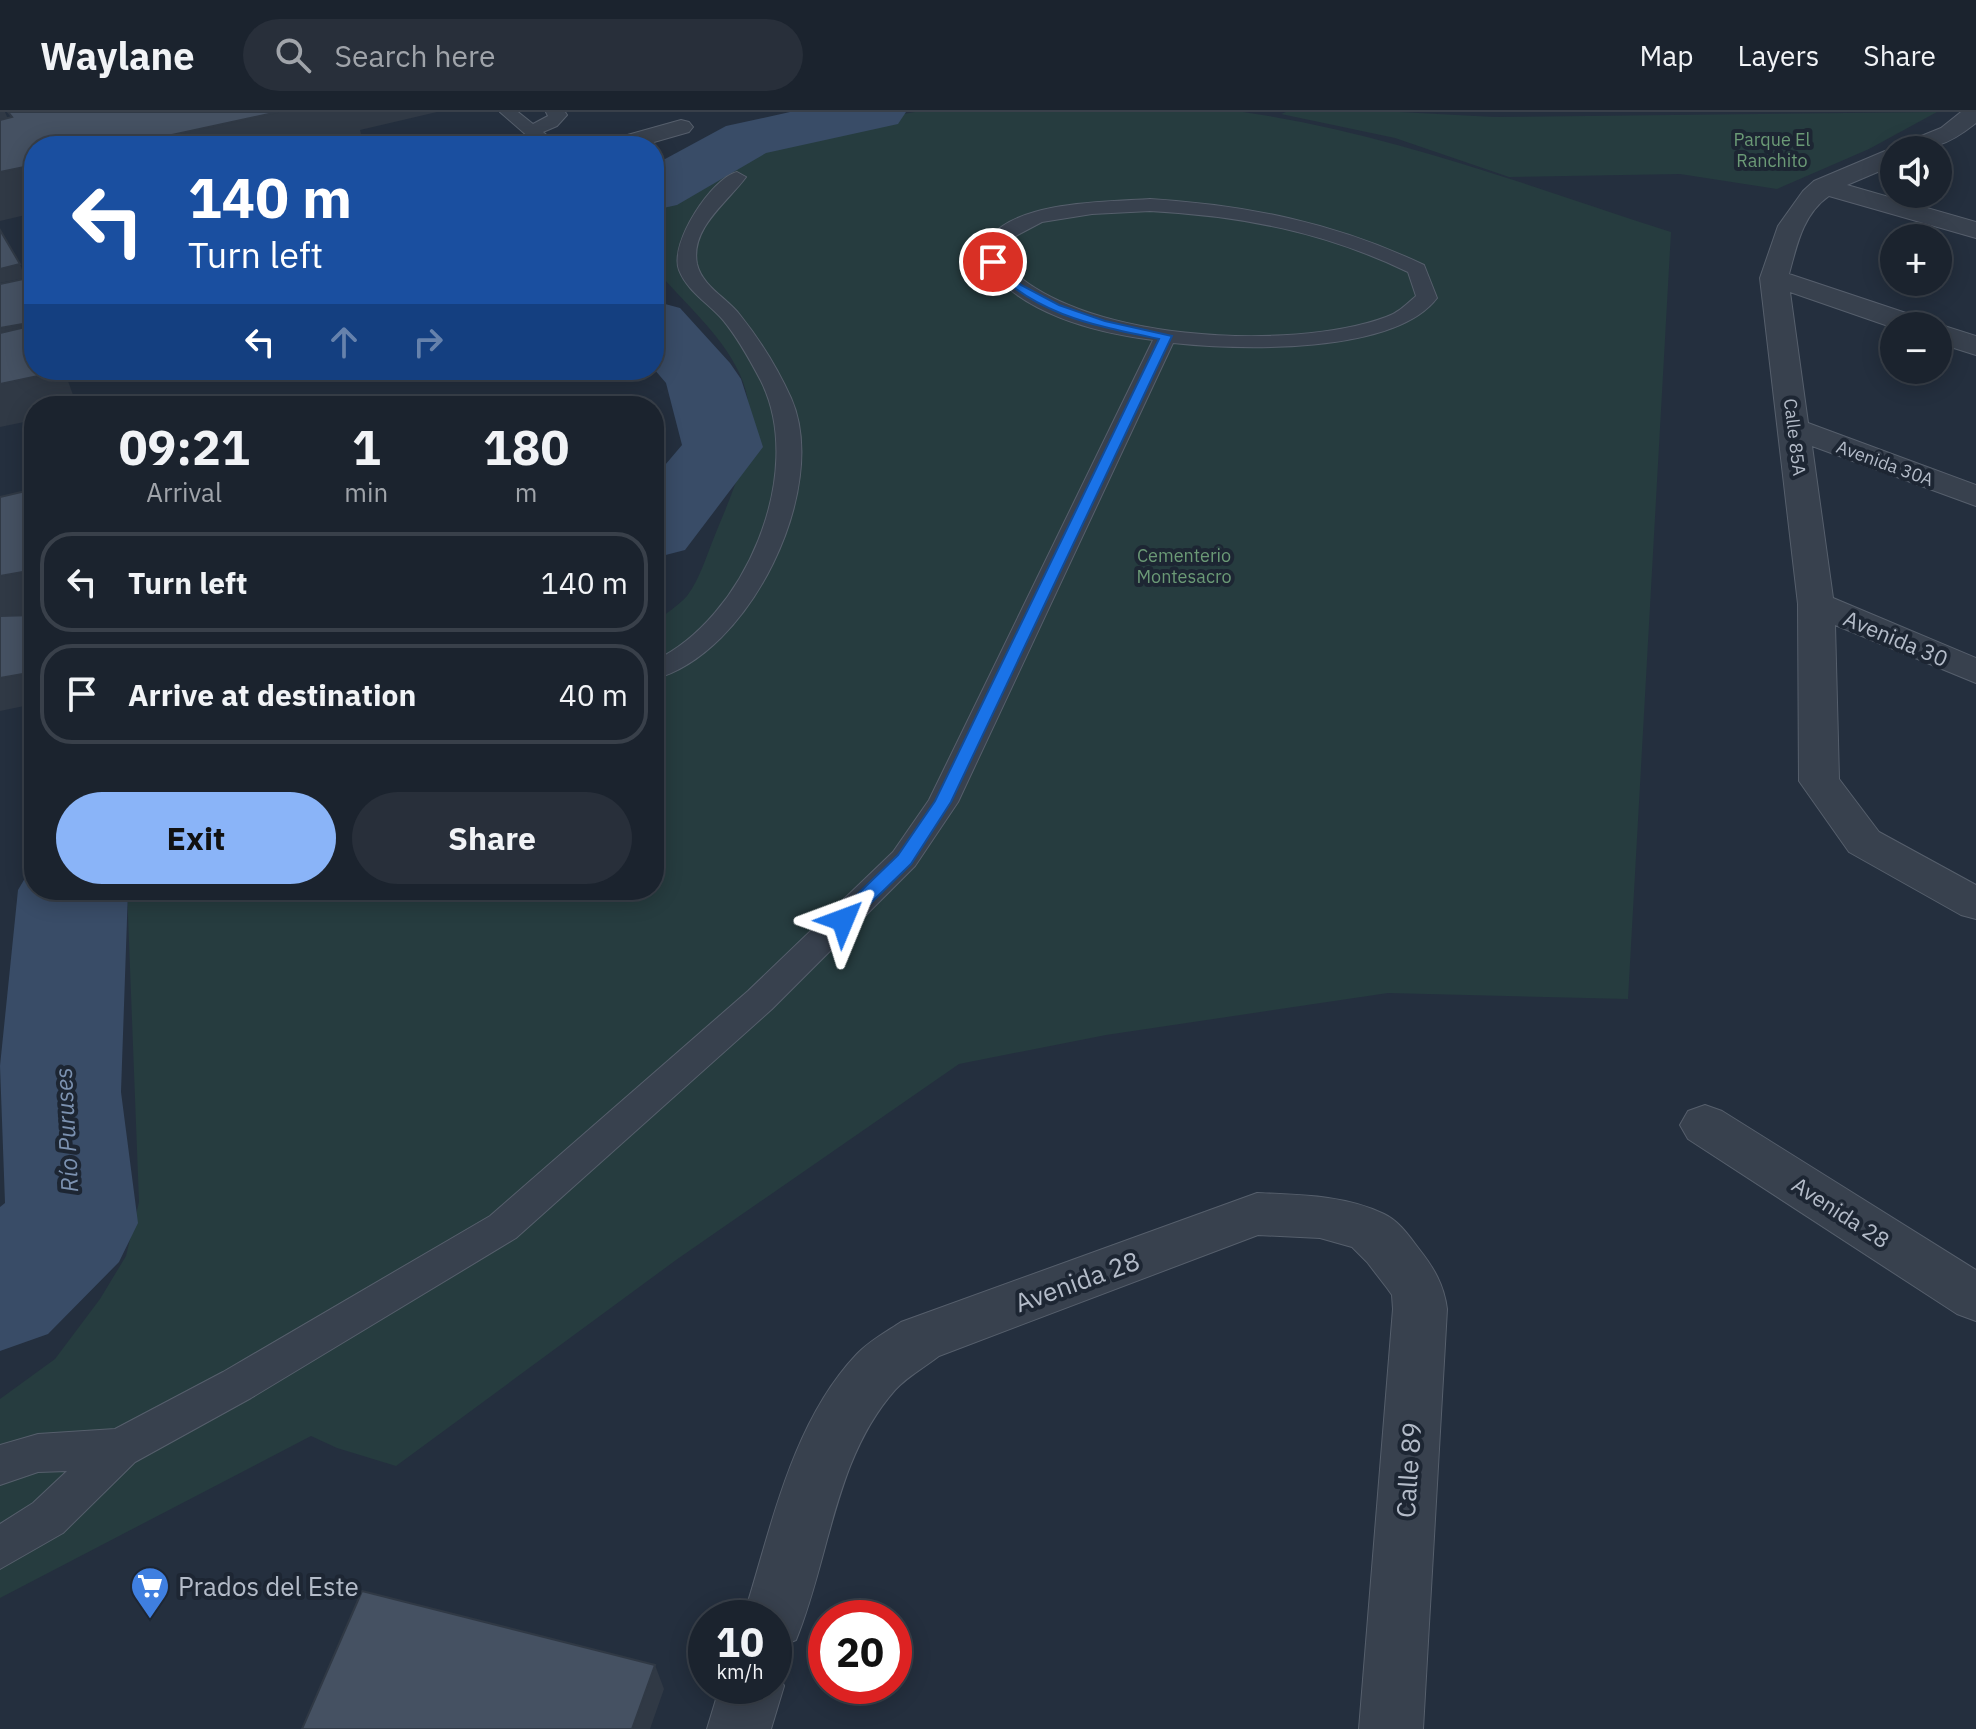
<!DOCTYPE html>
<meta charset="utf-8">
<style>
:root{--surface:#1b232e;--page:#282f3a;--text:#f1f3f6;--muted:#a0a4aa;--line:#39404a;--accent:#8ab4f8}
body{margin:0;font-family:"IBM Plex Sans",sans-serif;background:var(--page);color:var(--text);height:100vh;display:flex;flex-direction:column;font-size:30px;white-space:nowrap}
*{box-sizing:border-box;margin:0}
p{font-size:26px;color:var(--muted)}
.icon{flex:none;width:44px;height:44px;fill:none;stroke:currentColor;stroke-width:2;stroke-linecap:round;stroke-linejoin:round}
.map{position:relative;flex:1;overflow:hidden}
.panel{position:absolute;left:24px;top:284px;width:640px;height:504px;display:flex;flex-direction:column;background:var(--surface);border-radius:32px;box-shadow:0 4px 20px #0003,0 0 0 2px var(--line)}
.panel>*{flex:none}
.hud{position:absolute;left:24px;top:24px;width:640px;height:244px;border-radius:32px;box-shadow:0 4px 20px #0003,0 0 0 2px var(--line);background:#1a4fa0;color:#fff;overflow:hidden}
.tools{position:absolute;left:1880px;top:24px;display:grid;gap:16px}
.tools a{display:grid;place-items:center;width:72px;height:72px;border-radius:50%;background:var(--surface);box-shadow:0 4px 20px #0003,0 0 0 2px var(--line);font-size:40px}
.speed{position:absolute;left:688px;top:1488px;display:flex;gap:16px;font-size:40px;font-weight:700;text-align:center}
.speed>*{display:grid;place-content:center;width:104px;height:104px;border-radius:50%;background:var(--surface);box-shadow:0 4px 20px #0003,0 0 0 2px var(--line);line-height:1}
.speed small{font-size:20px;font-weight:400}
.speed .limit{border:12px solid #d22;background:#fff;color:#111}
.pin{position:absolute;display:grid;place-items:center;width:68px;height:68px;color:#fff;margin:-34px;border:4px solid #fff;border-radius:50%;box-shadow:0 2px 8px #0007}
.me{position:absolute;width:88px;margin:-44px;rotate:46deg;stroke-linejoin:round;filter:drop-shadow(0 0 6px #0008)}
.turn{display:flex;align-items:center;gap:28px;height:168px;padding:0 32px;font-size:36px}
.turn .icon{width:104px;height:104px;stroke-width:2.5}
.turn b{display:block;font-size:56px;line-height:68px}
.lanes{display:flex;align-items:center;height:76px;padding:0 32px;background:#0003;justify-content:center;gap:40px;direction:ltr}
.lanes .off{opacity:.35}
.eta{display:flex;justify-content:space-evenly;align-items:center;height:136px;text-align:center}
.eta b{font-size:48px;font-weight:800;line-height:56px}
.cta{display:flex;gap:16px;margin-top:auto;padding:16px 32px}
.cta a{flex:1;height:92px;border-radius:48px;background:var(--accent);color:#111;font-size:32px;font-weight:800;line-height:92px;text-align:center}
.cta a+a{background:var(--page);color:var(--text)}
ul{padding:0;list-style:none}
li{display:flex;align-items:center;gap:24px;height:100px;margin:0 16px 12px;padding:0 16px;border:4px solid var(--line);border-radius:32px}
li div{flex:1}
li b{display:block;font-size:30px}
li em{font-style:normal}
header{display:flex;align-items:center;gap:48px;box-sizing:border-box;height:112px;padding:0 40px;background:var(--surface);border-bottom:2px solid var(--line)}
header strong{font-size:38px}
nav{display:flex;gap:44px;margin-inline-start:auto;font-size:28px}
.search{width:560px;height:72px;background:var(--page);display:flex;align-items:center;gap:20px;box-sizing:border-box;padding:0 28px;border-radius:44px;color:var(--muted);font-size:30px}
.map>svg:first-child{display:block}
</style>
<header>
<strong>Waylane</strong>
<div class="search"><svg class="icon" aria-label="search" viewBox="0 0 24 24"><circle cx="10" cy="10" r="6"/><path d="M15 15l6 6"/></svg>Search here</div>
<nav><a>Map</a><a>Layers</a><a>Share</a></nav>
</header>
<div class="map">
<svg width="1976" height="1617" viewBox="0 0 1976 1617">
<rect width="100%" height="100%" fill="#242f3e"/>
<path fill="#263c3f" d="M915,0H1243C1390,21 1531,75 1671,120L1628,887L1388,881L1106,923L959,952L676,1148L396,1354L337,1336L311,1324L0,1486V1287L55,1247L100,1187L126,1144L139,1090L127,778H654V511C664,503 678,494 687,484C700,467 707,442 715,423C733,378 762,320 743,270C727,226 683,191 654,155V94C701,38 844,12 915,0Z
M1286,0H1400L1494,5L1937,0L1869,37L1777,77L1680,62L1509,65L1395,26L1281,2Z"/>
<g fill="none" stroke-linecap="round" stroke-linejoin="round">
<path fill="#394c67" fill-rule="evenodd" d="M790,0H906L898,12L766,41L677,93L654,98V53L726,14Z
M654,189L680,196L730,251L741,267L763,335L685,438L654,446V366L682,333L666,271L654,257Z
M34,751V778H128L121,980L138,1111L119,1150L48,1222L0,1239V1095L5,1091L0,954L18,778Z"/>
<defs>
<path id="service" d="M500,0H518L533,12L548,4L546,0H565L567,3L557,14L543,20L559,34H539Z
M737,60L746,65C727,91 690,116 697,152C702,174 727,186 740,203C760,228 778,257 791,286C831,376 749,543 654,567V549C744,507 807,361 761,269C750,248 738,226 723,208C708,191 687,179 679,158C669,131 712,66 737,60Z
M1150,87C1247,93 1336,111 1424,153L1437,186C1394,243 1239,238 1173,231L958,690L915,754L772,897L516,1126L251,1286L135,1350L63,1421L0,1457V1412L33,1391L67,1359L38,1360L0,1373V1333L38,1322L115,1317L223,1260L490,1104L748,879L893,740L929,688L1153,228C1093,220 1021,202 983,150L991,124C1022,89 1106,90 1150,87ZM1150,99C1242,104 1325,120 1408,160L1416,184C1407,192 1398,201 1386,205C1292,240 1072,230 1003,149L1010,127L1042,110L1092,102Z"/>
<path id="minor" d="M1961,0H1976V11C1947,34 1931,38 1894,38V53L1847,73L1976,110V126L1829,84C1803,102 1797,133 1789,162L1927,208L1931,214L1894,216L1790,180L1808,311L1976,373V394L1812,334L1833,486L1976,546V571L1835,513L1839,667L1879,720L1976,773V807L1961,803L1849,740L1799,669L1798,492L1760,166L1778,114L1803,79L1814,69L1885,39L1896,37L1899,33L1941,16Z
M681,8L689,10L693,15L689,20L640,34H602L606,29Z
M1938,212L1976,224V243L1938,231V214H1931Z
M1705,993L1722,999L1976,1158V1209L1957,1202L1688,1027L1680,1013L1688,999Z
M1257,1081C1299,1083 1345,1083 1384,1102C1399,1109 1409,1124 1419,1137C1434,1156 1444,1173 1447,1197L1423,1617H1359L1393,1197L1392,1183L1387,1176L1367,1150L1352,1135L1320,1126L1258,1123L939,1244C925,1255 908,1264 895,1278C834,1347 830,1445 796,1528L774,1537V1506H743C771,1418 791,1312 856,1243C869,1229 886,1220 901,1210Z
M774,1551L784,1574L771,1617H707L720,1574H774Z"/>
</defs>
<use href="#service" stroke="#565f6c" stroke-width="2"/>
<use href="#minor" stroke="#565f6c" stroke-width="2"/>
<use href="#service" fill="#38414e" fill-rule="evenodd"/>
<use href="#minor" fill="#38414e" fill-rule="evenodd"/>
</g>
<path fill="#303945" d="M0,0H5L20,37L0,41Z
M278,0H437L360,18L362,26L327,34H121Z
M34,53V101L0,109V60Z
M20,152L25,166L0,171V157Z
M34,210V251L0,258V216Z
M62,258H64L77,294H34V308L0,315V272Z
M34,458V503L0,509V464Z
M34,560V592L0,599V566Z
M655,1553L664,1577L650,1617H632Z"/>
<path fill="#455162" stroke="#303945" stroke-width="2" d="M8,0H278L121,34H34V53L0,60V8L12,5Z
M0,118L20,152L0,157Z
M28,166L34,190V210L0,216V172Z
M34,213V258L62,259L0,272V221Z
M34,377V458L0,464V385Z
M34,503V560L0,566V504Z
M362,1479L655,1553L632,1617H302Z"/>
<path fill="#1a73e8" stroke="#114b97" stroke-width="2" d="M993,147L1021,173L1059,193L1105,209L1172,224L951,690L911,752L849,812L843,814L834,808L836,803L898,743L935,689L1159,227C1096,214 1030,202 987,150Z"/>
<defs>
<symbol id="supermarket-pin" viewBox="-11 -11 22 30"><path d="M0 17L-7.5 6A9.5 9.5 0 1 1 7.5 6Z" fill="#3f7fe0" stroke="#1d2633"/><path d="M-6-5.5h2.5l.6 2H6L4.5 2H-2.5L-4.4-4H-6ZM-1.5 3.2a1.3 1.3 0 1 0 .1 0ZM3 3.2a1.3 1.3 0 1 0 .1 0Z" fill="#fff"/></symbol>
</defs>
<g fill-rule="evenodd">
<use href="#supermarket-pin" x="128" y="1452" width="44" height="60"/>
</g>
<g text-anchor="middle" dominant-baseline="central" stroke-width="8" stroke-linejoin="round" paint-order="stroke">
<g font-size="18" fill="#6b9a76" stroke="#1d2633">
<text x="1772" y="27">Parque El<tspan x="1772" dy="21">Ranchito</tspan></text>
<text x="1184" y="443">Cementerio<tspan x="1184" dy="21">Montesacro</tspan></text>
</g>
<g font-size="18" fill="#b4bcc9" stroke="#1d2633">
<text transform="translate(1795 325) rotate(83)">Calle 85A</text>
<text transform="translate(1885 351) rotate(20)">Avenida 30A</text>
</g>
<g font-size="22" fill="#b4bcc9" stroke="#1d2633">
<text transform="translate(1896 526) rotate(23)">Avenida 30</text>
<text transform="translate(1841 1100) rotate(33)">Avenida 28</text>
</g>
<g font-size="24" font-style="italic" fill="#7c92b1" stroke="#1d2633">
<text transform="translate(66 1018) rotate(-93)">Río Puruses</text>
</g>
<g font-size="26" fill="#b4bcc9" stroke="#1d2633">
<text transform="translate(1077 1169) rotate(-20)">Avenida 28</text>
<text transform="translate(1408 1358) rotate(-86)">Calle 89</text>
</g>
<g font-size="26" fill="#b4bcc9" stroke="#1d2633" text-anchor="start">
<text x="178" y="1474">Prados del Este</text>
</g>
</g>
</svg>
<div class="tools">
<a><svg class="icon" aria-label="sound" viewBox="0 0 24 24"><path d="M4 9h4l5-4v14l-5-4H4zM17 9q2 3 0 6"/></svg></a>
<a>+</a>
<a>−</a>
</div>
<div class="speed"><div>10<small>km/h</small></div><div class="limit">20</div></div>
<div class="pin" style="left:993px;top:150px;background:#d93025"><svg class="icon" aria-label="arrive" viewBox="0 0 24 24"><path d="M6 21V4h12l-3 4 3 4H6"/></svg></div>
<svg class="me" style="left:843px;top:808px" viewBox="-20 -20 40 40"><path d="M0-17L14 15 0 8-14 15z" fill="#1a73e8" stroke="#fff" stroke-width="4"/></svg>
<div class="hud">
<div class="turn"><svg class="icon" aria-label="left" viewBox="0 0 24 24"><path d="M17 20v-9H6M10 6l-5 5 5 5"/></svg><div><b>140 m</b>Turn left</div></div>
<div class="lanes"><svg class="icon" aria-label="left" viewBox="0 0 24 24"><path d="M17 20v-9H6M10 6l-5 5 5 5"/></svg><svg class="icon off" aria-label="ahead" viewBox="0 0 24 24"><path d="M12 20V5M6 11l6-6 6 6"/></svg><svg class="icon off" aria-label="right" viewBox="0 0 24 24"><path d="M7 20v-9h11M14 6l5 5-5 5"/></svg></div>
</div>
<section class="panel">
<div class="eta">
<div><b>09:21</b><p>Arrival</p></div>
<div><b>1</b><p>min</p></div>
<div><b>180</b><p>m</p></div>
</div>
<ul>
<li><svg class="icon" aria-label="left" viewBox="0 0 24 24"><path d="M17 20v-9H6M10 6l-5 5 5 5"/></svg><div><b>Turn left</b></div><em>140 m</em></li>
<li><svg class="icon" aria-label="arrive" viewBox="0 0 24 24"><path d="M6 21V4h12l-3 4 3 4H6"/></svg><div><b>Arrive at destination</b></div><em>40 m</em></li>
</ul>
<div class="cta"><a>Exit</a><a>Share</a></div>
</section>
</div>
